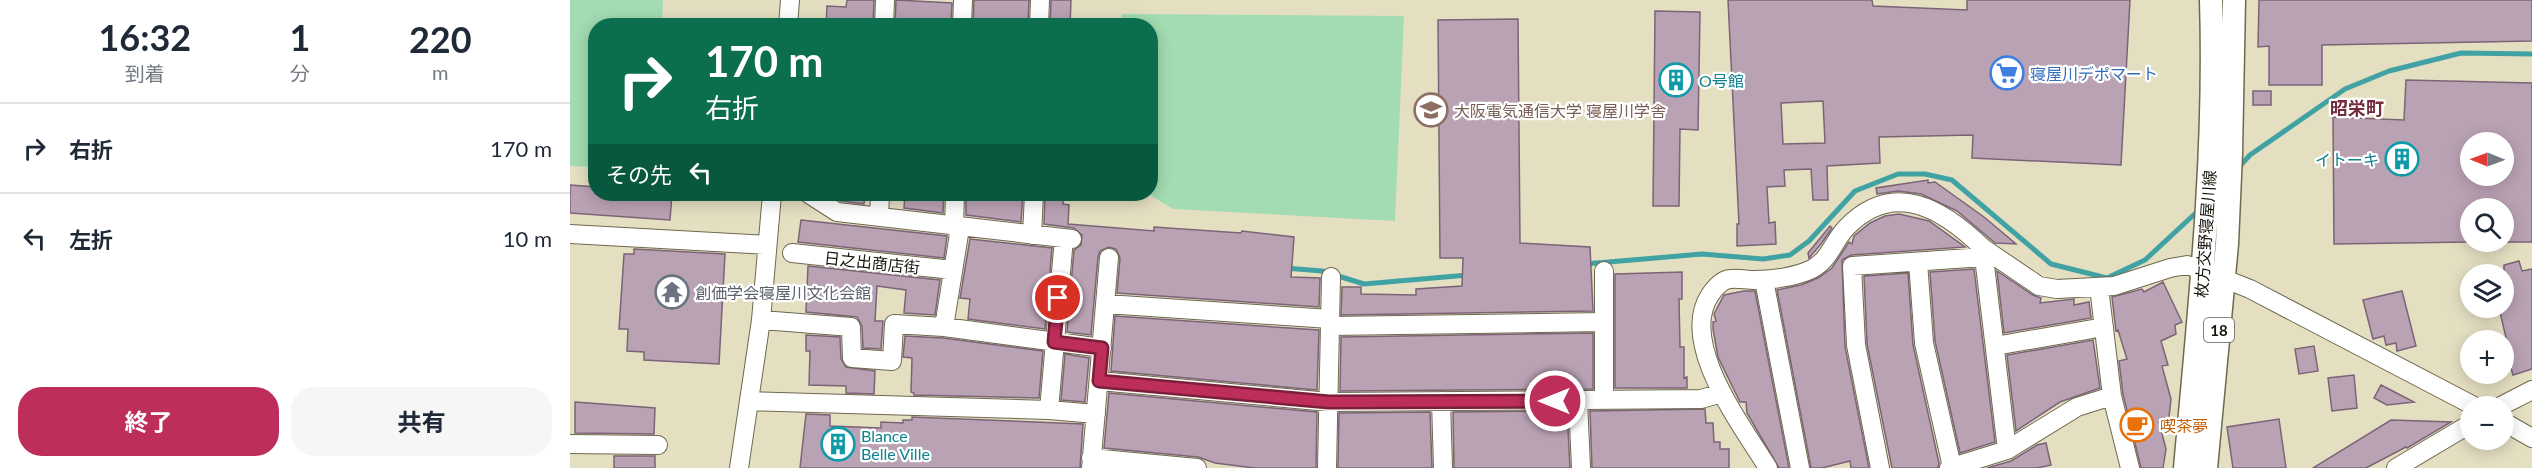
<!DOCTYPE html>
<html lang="ja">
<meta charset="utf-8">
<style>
:root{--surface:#fff;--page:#f6f6f7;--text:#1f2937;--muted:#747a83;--line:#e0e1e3;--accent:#bd2e5a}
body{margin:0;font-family:Lato,"Noto Sans JP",sans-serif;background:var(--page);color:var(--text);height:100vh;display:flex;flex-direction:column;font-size:22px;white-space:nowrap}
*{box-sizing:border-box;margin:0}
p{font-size:20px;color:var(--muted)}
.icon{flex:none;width:33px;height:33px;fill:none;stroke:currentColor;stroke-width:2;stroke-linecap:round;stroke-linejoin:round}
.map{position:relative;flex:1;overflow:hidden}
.drawer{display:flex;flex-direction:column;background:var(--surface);width:570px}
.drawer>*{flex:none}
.hud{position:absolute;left:18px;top:18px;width:570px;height:183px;border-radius:24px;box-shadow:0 3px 15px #0003;background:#0b6e4f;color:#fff;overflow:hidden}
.needle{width:39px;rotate:271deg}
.buttons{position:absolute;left:1890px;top:132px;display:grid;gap:12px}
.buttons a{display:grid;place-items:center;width:54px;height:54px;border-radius:50%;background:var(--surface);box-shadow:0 3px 15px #0003;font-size:30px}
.pin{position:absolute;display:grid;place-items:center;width:51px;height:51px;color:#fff;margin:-26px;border:3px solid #fff;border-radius:50%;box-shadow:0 2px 6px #0007}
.me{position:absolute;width:66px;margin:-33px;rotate:270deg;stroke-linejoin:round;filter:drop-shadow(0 0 4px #0008)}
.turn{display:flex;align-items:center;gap:21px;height:126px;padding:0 18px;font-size:27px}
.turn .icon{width:78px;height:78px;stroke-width:2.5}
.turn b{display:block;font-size:42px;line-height:51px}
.then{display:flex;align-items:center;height:57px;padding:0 18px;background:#0003;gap:12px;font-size:22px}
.eta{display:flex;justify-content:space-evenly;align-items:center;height:102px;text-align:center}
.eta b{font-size:36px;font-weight:700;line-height:42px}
.primary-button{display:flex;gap:12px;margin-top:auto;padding:12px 18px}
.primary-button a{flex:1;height:69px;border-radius:24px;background:var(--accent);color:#fff;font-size:24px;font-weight:700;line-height:69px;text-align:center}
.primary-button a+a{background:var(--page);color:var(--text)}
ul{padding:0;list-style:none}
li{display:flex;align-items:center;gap:18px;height:90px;padding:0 18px;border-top:2px solid var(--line)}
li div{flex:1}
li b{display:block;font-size:22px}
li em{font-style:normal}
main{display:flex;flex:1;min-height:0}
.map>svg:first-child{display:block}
</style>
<main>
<section class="drawer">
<div class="eta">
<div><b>16:32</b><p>到着</p></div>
<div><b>1</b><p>分</p></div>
<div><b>220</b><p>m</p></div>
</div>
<ul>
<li><svg class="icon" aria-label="right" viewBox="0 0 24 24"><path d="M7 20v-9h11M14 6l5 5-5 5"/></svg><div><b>右折</b></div><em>170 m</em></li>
<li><svg class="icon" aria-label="left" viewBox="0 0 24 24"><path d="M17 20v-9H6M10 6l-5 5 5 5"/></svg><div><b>左折</b></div><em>10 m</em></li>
</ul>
<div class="primary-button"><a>終了</a><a>共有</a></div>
</section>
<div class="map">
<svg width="1962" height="468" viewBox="0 0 1962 468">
<rect width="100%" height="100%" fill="#e5dfc2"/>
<path fill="#a3dcb2" d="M0,0H93L92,25L26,26L25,167L0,166Z
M552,14L834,16L825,221L603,209L578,194H580V26L551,25Z"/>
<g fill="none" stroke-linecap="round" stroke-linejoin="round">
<path stroke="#41a2a4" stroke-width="5" d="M1668,168L1680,155L1775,89L1819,71L1891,53L1962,54
M1015,264L1132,254L1193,259L1220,255L1239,241L1285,191L1328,174H1355L1382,180L1481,264L1537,278L1575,260L1629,210
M715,268L752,271L794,284L898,275"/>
</g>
<path fill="#baa2b5" stroke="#7a6476" stroke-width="1.5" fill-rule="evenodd" d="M277,0H304L303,26H256L257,6L276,7Z
M326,0L382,3L381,26H325Z
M404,0H459L458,26H403Z
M481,0H501L500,26H480Z
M1158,0H1302L1303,6L1397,10V0H1560L1551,165L1402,158L1403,135L1309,137L1310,163L1257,166L1258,200H1243L1241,169L1214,170L1215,186L1197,187L1199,223L1205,222L1206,244L1167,246V224H1169ZM1253,101L1255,143L1213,144L1211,103Z
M1689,0H1962V41L1752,45V85H1699V46L1688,47Z
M1085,11L1130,12L1128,130L1110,129L1109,206H1083Z
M948,19L950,243L1020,247L1023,311L771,315L772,287H791V294L846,295V289L892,286L893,258H870L868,20Z
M1836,80L1962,83V242H1934V208H1900V242L1764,244L1763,117L1834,120ZM1900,142H1934V176H1900Z
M1683,91H1701V105H1683Z
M1358,180V183L1365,182L1414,217L1446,244L1425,243L1387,211L1351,194L1328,191L1307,194L1306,188Z
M0,185L26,187V194H102L100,220L0,213Z
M264,194H295L294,204L271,201L264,197Z
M335,194H374L373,213L334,208Z
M396,194H453L451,222L396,215Z
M475,194H494L493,204L499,205L498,224L584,231V227L671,233L672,231L724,237L721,277L750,278L749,307L547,293L550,258L546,249L539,247L530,251L528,257L521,335L497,332L504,250L511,245L512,235L504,228L474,224Z
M1329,214L1359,221L1395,247L1281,255L1272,260L1275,347L1299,468H1281L1280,461L1252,468H1241L1207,290L1231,285L1248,278L1262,268L1279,242L1282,244L1284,236L1300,223L1315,216Z
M231,220L377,236L374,258L228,242Z
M1260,226L1262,228L1251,244L1239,258L1238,253Z
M400,239L482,248L475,329L398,319L400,299L390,298Z
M64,249L155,254L149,364L74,360V352L57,351L58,329H49L54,254H64Z
M1949,261L1952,271L1962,269V369L1943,375L1935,347L1938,346L1929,308H1934V265Z
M238,266L370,280L365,315L334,313L336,290L307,286L305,321H313L311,349L293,348L292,326L287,317L236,312Z
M1404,269L1425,442L1390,453L1365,341L1360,272Z
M1427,271L1463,295L1471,298L1470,303L1504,299V305L1519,302L1521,318L1434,333Z
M1112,272V299H1109L1110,347H1114V378L1117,377V388H1045V274Z
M1338,273L1343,345L1369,463L1368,468H1322L1297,344L1294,276Z
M1593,282L1612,322L1605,325L1606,334L1591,341L1598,365L1592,366L1601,399L1599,417L1589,422L1596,449L1593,468H1571L1553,394L1549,361L1557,359L1548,330L1546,331L1542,297L1572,289L1574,292Z
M1174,291H1185L1219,468H1209L1177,413L1176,402H1170L1148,357L1143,329V322L1146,321L1144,314L1154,295Z
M1832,291L1846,346L1827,351L1826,343L1816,345L1814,336L1803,339L1793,300Z
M545,316L749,330L747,390L541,371Z
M1023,333V389L770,391L771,337Z
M236,335L270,337L271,359L276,367L305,371L304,394L276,393V386L239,385L240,351H236Z
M335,336L373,338L473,351L469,398L344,395V393L341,392L342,358L333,357Z
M1523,340L1530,388L1490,402L1446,431L1437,355Z
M1744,346L1748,371L1729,374L1725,349Z
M495,354L519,358L515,402L491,400Z
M1784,375L1787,408L1762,411L1758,378Z
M1811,385L1844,402L1817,405L1804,398Z
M539,393L747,412L746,468H684L645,463L628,457L534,448Z
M5,402L85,408L84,434L5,433Z
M1135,409L1136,423H1143L1144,442H1150V449H1159V468H1022L1020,411Z
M997,411L1000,468H884L883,412Z
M860,412L862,468H768L769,413Z
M236,414L260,415V426L311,428V422L333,423V420H342V417L513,424L510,468H230Z
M1709,419L1716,468H1663L1657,427Z
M1821,420L1881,422L1837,448L1836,447L1796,468H1743Z
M1476,443L1481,465L1467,468H1417L1441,461L1467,445Z
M44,456H85V468H44Z"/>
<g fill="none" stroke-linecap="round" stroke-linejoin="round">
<defs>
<path id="minor" d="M218,26L220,0
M314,26L315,0
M392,26L393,0
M469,26L470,0
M239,194L267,212L502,239
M309,217L310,194
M384,227L385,194
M0,234L197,245
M462,235L464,194
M1413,248L1469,286L1487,289L1544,286L1600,268L1617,265L1632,270L1680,289L1904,406
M222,253L383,270
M1348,262L1354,343L1382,467
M1194,280L1230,468
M1529,287L1542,396
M536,304L760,319
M191,320L281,327L282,358L322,361L324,324L374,327L532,348
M760,326L1033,322
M374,327L390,228
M1425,346L1534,327
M529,381L759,402L1131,399L1152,393
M1008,400L1011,468
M1034,400V271
M179,401L479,410L526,414
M871,401L873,468
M1931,406L1962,390
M479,410L494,238
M1934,422L1962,438
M0,444L88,445
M521,458L627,468
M169,468L191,320L202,194
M521,468L539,258
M757,468L761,277
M1198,468C1173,427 1108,343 1140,295C1143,290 1150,282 1156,280C1163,277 1176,280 1184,280C1201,280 1226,277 1242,269C1260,259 1263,242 1276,228C1323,179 1372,208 1413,248L1414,257
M1310,468L1286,345L1282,266L1414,257L1437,450
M1379,468L1437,450L1507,407L1542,396L1560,468
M1826,468L1900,424"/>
<path id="major" d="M1615,468C1629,312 1646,157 1641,0
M1636,468L1657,244L1661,153L1664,0"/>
</defs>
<use href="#minor" stroke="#6e684e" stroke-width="20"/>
<use href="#major" stroke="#6e684e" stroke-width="25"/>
<use href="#minor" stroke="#fff" stroke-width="18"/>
<use href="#major" stroke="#fff" stroke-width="22"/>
</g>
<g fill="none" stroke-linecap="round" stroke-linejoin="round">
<defs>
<path id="route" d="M488,298L484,342L532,348L529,381L759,402L985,401"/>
</defs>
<use href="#route" stroke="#7b1e3a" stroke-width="15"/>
<use href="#route" stroke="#bd2e5a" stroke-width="10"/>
</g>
<defs>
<symbol id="supermarket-ring" viewBox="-11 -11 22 22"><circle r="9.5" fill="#fff" stroke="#3f7fe0" stroke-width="1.5"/><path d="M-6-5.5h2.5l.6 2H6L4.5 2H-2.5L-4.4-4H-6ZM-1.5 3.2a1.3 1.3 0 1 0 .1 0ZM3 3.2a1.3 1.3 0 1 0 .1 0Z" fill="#3f7fe0"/></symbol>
<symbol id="building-ring" viewBox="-11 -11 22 22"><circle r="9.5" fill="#fff" stroke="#0f9aa8" stroke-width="1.5"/><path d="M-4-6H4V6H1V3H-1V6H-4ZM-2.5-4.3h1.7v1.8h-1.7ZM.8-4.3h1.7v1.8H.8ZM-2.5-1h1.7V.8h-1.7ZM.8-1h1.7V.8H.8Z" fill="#0f9aa8"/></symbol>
<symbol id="university-ring" viewBox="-11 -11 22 22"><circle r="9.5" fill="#fff" stroke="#8d6e63" stroke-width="1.5"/><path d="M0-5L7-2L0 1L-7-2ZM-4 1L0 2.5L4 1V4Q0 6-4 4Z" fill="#8d6e63"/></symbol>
<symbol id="temple-ring" viewBox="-11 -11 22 22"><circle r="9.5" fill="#fff" stroke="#6b7280" stroke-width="1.5"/><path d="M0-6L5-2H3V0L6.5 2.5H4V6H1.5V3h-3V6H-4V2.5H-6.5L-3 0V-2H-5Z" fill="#6b7280"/></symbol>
<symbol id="cafe-ring" viewBox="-11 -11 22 22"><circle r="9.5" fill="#fff" stroke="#e8710a" stroke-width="1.5"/><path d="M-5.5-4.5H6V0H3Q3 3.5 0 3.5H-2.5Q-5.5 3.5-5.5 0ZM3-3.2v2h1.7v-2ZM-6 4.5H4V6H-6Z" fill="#e8710a"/></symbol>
</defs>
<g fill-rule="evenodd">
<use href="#supermarket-ring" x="1418" y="54" width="38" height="38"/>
<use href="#building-ring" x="1087" y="61" width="38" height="38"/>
<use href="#university-ring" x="842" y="91" width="38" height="38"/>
<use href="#building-ring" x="1813" y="140" width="38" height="38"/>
<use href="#temple-ring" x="83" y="273" width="38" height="38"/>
<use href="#cafe-ring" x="1548" y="406" width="38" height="38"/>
<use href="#building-ring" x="249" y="425" width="38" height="38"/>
</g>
<g text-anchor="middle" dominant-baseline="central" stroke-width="4.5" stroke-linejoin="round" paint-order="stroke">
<rect fill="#fff" stroke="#5d5c54" stroke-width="1.5" x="1634" y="318" width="30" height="24" rx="4.5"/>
<g font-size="15" font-weight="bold" fill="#18160b">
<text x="1649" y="330">18</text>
</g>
<g font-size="16" fill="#366cbe" stroke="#fff" text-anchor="start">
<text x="1460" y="73">寝屋川デポマート</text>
</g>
<g font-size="16" fill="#0d838f" stroke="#fff" text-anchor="start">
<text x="1129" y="80">O号館</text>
<text x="1809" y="159" text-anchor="end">イトーキ</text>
<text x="291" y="435">Blance<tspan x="291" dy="18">Belle Ville</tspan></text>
</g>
<g font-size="16" fill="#785e54" stroke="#fff" text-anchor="start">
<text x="884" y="110">大阪電気通信大学 寝屋川学舎</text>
</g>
<g font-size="16" fill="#18160b" stroke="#fff">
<text transform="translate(1635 234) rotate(-86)">枚方交野寝屋川線</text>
<text transform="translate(302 262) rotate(6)">日之出商店街</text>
</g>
<g font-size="16" fill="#5b616d" stroke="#fff" text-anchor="start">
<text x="125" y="292">創価学会寝屋川文化会館</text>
</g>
<g font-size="16" fill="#c56008" stroke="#fff" text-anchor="start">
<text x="1590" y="425">喫茶夢</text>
</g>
<g font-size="18" font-weight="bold" fill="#732d3e" stroke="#fff">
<text x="1787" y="108">昭栄町</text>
</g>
</g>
</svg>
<div class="buttons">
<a><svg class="needle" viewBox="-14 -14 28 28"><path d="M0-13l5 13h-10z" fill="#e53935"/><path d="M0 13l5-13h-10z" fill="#747a83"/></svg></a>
<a><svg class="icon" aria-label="search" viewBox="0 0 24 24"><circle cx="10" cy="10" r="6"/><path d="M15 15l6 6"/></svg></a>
<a><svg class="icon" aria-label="layers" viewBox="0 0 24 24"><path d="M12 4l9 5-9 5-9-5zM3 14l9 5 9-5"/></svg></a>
<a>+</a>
<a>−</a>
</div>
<div class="pin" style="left:488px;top:298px;background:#d93025"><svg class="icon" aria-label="arrive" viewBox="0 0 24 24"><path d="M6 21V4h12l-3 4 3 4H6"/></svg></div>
<svg class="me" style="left:985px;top:401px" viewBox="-20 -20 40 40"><circle r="17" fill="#bd2e5a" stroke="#fff" stroke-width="3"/><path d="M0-11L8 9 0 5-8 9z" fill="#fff"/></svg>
<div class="hud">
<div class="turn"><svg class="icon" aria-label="right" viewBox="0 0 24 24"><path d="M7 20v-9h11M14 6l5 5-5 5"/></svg><div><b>170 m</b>右折</div></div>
<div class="then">その先<svg class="icon" aria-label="left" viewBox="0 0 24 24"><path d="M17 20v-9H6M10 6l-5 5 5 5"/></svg></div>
</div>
</div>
</main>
